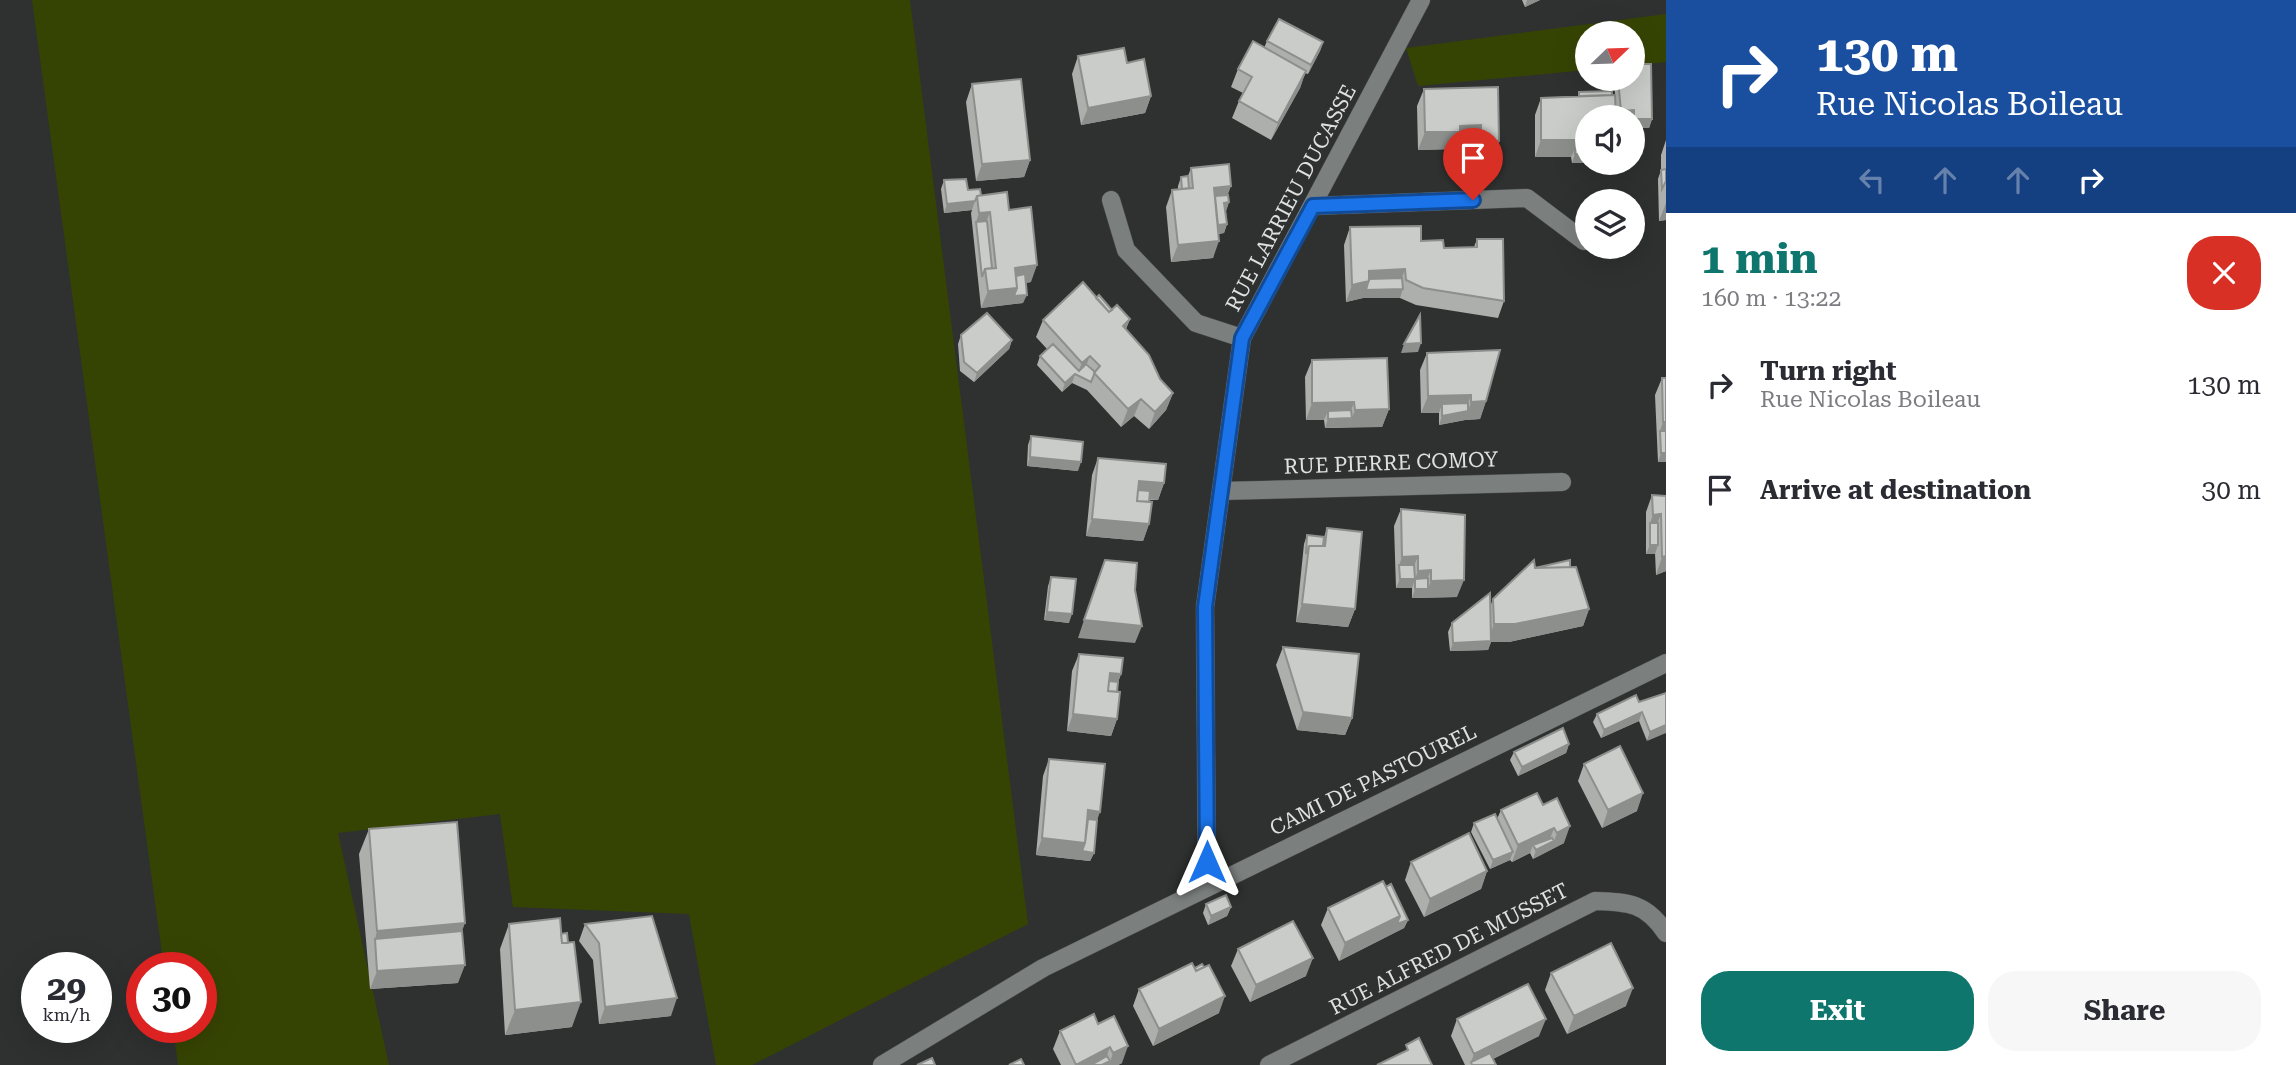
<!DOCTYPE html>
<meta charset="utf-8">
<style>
:root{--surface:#fff;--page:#f7f7f7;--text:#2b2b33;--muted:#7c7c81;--accent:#0f766e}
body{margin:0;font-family:"Roboto Serif",serif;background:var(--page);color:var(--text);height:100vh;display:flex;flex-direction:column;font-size:26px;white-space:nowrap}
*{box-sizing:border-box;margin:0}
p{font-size:23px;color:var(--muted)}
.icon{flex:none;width:38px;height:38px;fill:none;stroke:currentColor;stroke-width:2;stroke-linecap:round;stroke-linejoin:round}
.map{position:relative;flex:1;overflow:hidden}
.sheet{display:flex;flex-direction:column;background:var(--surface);width:630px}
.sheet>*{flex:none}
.banner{background:#1a4fa0;color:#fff;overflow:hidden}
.needle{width:46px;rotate:67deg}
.fabs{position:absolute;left:1575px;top:21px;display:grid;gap:14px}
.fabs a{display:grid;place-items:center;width:70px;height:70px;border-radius:50%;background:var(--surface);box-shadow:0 7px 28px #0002;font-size:35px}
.speed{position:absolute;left:21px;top:952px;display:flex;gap:14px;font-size:35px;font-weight:700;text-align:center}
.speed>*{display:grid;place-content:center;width:91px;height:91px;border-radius:50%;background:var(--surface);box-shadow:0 7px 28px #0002;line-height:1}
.speed small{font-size:18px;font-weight:400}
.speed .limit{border:10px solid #d22;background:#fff;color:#111}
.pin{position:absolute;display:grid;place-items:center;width:60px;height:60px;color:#fff;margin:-72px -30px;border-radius:50% 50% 50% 0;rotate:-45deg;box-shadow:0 0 7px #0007}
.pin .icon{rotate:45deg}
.me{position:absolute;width:77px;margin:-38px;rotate:0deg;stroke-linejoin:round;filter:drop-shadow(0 0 5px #0008)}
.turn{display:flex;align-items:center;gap:24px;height:147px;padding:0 35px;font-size:32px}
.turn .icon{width:91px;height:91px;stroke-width:2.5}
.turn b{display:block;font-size:49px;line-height:60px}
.lanes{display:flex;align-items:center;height:66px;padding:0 35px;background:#0003;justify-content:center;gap:35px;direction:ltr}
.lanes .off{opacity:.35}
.round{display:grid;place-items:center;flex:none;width:74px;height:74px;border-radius:28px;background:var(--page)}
.summary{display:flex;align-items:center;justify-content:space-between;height:119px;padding:0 35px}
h1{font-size:42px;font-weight:700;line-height:52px;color:var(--accent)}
.button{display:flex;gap:14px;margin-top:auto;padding:14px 35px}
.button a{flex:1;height:80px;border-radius:28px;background:var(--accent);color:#fff;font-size:28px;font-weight:700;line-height:80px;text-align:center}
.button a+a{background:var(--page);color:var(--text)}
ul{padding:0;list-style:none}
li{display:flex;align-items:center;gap:21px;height:105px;padding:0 35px}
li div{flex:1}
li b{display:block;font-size:26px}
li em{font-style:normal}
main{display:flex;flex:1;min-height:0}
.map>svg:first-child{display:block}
</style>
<main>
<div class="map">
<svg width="1666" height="1065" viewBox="0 0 1666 1065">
<rect width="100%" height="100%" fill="#2e3130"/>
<path fill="#364403" d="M32,0H910L1028,924L752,1065H716L689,914L513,907L500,814L338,833L389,1065H178L173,1027H201V968H164Z
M1666,14V62L1633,66V33H1587V70L1418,86L1406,48Z"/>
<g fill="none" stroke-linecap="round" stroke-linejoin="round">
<defs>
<path id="minor" d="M1111,200L1126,250L1196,323L1242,338
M1313,206L1527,198L1584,241
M1221,491L1562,482
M1207,887L1205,607L1242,338L1421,0
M882,1065L1043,968L1666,663
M1269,1065L1595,901C1629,902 1646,903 1666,933"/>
</defs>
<use href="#minor" stroke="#4a4d4c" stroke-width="19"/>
<use href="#minor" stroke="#7b7f7e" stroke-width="18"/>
</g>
<path fill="#adafad" d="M1522,0H1540L1525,7Z
M1267,41L1323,42L1320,51L1308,74L1305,73L1300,88L1271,140L1232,118L1239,101L1243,93L1231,87L1238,69L1264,48Z
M1078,56L1127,63L1151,96L1145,113L1081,125L1072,74Z
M1614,79H1633L1652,119L1649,128H1633V117H1617L1615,95L1587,117L1592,163H1572L1571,157H1535V115L1541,98L1578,96L1579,92L1615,95Z
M972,84L1030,160L1024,177L976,181L966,102Z
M1498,87L1499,141L1493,158L1475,157V154L1455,155L1454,147V149L1418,150L1417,106L1424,89Z
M1666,140V220L1659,221L1658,179L1661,170V155Z
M1191,168L1228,195L1229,202L1226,211L1227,224L1224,233L1219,234L1213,258L1171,262L1166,207L1172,190L1178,189V186L1181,177L1188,176Z
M944,180L981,195L1009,210L1031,282L1026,283L1023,303L981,308L971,213L972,210L944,213L941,189Z
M1350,227L1421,241L1444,248L1474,247L1477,239L1504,301L1498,318L1416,305L1400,298H1363L1346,302L1344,245Z
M1096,298L1112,310L1130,319L1126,329L1160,379L1173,393L1166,410L1149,429L1134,416L1121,427L1087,390L1072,383L1062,392L1037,365L1040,356L1047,349L1036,337L1043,320Z
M961,335L1012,340L1009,349L974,382L960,371L958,344Z
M1427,353L1486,401L1480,419L1465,420L1439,425V413H1421L1420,370Z
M1312,360L1389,409L1382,427L1325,428L1324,420H1306L1305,377Z
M1662,378H1666V462H1658L1655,395Z
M1031,436L1078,471L1027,466L1028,445Z
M1098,458L1164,483L1158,500H1149V524L1143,541L1086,536L1092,475Z
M1652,495L1666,496V571L1656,575L1655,553L1646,554V512Z
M1401,509L1457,597L1412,598V588H1396L1394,526Z
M1327,528L1355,609L1348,627L1296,622L1304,544L1307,535L1324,537Z
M1570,567L1589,609L1583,626L1509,642H1491L1488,650L1450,651L1448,632L1452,623L1490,607L1493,599L1535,568Z
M1051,577L1069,623L1044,620L1048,586Z
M1283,647L1352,718L1345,735L1297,730L1276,665Z
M1079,654L1121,674L1118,682L1117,719L1111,736L1067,731L1072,671Z
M1666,693L1647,741L1639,721L1601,738L1593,722L1597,714L1639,702Z
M1569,744L1566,753L1518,776L1510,760L1514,752Z
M1049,759L1097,820L1094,853L1090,861L1036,855L1043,776Z
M1584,764L1637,811L1602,828L1578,781Z
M1543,805L1564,843L1533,859L1530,853L1512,862L1510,860L1490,869L1471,832L1474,823L1497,819L1501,810Z
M369,829L462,931L458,983L370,989L359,854Z
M1411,862L1487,871L1481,889L1424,917L1405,880Z
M1386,887L1408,920L1404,928L1339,961L1321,925L1328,908Z
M1206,904L1231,907L1227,916L1208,925L1203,913Z
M509,924L572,1027L505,1035L500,949Z
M585,924L671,1016L599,1024L593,960L579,941Z
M1238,949L1306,976L1250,1002L1231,966Z
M1551,973L1626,1006L1567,1034L1545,990Z
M1139,989L1219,1013L1153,1046L1133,1006Z
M1457,1019L1539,1036L1493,1059L1496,1065H1465L1451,1036Z
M1098,1024L1122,1063L1118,1065H1061L1053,1049L1060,1031Z"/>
<path fill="#8d8f8d" d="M1527,0H1540L1525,7Z
M1323,42L1320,51L1308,74L1311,65Z
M1306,71L1300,88L1271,140L1278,123Z
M1151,96L1145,113L1081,125L1088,108Z
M1634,110L1632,117H1618L1621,111Z
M1634,119H1652L1649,128H1633Z
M1481,125L1475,142L1457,139L1454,149L1418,150L1425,132L1460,126Z
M1578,135H1587V152L1575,148L1571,157H1535L1541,140Z
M1481,140L1499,141L1493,158L1475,157Z
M1478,145L1475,154L1455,155L1458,146Z
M1575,154H1587V163H1592H1572Z
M1030,160L1024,177L976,181L982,164Z
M1594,163H1612L1611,166L1592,167Z
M1231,186L1225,203L1229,202L1226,211L1212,205L1214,188Z
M975,201L972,210L944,213L947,204Z
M1666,203V220L1659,221Z
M990,212L983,230L976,222L979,213Z
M1227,224L1224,233L1211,234L1214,226Z
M1219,241L1213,258L1171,262L1178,245Z
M1037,265L1031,282L1013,284L1015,268Z
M1405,269L1399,287L1403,289L1400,298H1363L1346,302L1352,285L1369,271Z
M1017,288L1027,295L1023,303L981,308L988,291Z
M1130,319L1123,336V326Z
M1012,340L1009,349L974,382L977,373Z
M1421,343L1418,352L1401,353L1404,344Z
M1090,356L1083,373L1077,375L1082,363Z
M1075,374L1072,383L1062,392L1065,383Z
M1173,393L1166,410L1149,429L1155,412Z
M1471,395L1465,412L1468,411L1471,402L1486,401L1480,419L1465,420L1439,425L1442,416V404L1439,413H1421L1428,396Z
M1141,399L1134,416L1121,427L1128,409Z
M1354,402L1348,419L1352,418L1349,427L1325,428L1328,419V411L1324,420H1306L1312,403Z
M1389,409L1382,427H1349L1355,410Z
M1663,422H1666V440L1660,431L1657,440Z
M1661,453H1666V462H1658Z
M1030,457L1081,462L1078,471L1027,466Z
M1139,481L1164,483L1158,500L1135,498Z
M1661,514L1654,532L1650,523L1653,515Z
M1092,519L1149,524L1143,541L1086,536Z
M1650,545H1658L1655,554H1646Z
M1418,556L1411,574L1399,565L1396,574L1402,557Z
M1666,556V571L1656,575L1662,557Z
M1431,570L1424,587L1415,579L1412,588H1396L1400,579H1415L1418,571Z
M1464,580L1457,597L1412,598L1415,589H1428L1431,581Z
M1302,604L1355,609L1348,627L1296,622Z
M1589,609L1583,626L1509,642H1491L1488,650L1450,651L1453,643L1487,641L1494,624Z
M1047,612L1072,614L1069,623L1044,620Z
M1084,620L1142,626L1135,643L1078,638Z
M1110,673L1121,674L1115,691L1106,690Z
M1303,712L1352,718L1345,735L1297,730Z
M1642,712L1639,721L1601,738L1604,730Z
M1073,714L1117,719L1111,736L1067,731Z
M1666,725V733L1647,741L1650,732Z
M1569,744L1566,753L1518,776L1522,767Z
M1643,793L1637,811L1602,828L1608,810Z
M1088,810L1100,812L1094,829L1084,828Z
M1570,826L1564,843L1533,859L1536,850L1533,845L1530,853L1512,862L1518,845L1554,828L1548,845L1554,841L1557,833Z
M1042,838L1085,843L1094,853L1090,861L1036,855Z
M1513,852L1510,860L1490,869L1493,860Z
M1487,871L1481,889L1424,917L1430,899Z
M1231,907L1227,916L1208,925L1211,916Z
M1400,916L1408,920L1404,928L1339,961L1345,943Z
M465,923L456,948L375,939L377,931Z
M1313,958L1306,976L1250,1002L1256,985Z
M465,965L458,983L370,989L377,971Z
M1633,988L1626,1006L1567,1034L1574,1016Z
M1225,996L1219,1013L1153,1046L1159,1029Z
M677,998L671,1016L599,1024L605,1007Z
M581,1002L572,1027L505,1035L515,1010Z
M1546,1019L1539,1036L1480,1065L1471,1062L1474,1054Z
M1128,1046L1122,1063L1118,1065H1109L1113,1053Z
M1110,1047L1104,1064L1110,1061L1109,1065H1076Z"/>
<path fill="#c9ccc9" stroke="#8d8f8d" stroke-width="2" d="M1279,19L1323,42L1311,65L1267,41Z
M1253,41L1306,71L1278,123L1239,101L1252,77L1238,69Z
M1124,48L1127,63L1144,59L1151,96L1088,108L1078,56Z
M1633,64H1651L1652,119H1634V110L1621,111L1618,79H1633Z
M1021,79L1030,160L982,164L972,84Z
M1498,87L1499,141L1481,140V125L1460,126V132H1425L1424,89Z
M1612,91V95L1579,96V92Z
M1615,95L1616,117H1587V135H1578V140H1541V98Z
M1459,134H1478V145L1458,146L1457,139Z
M1587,143V154H1575V148L1576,144Z
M1229,164L1231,186L1214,188L1219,241L1178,245L1172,190L1193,188L1191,168Z
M1666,169V181L1662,189L1661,170Z
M1188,176L1189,188L1182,189L1181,177Z
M966,179L968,190L980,189L981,195L977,196L975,201L947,204L944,180Z
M1007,192L1009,210L1031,207L1037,265L1015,268L1017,288L988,291L985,269L996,268L990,212L979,213L977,196Z
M1228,195L1229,202L1224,203L1227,224L1218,225L1215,196Z
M987,221L992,268L985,269L982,277L976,222Z
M1421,226V241L1443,240L1444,248L1477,247V239H1503L1504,301L1423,288L1406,280L1405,269L1369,271V281L1352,285L1350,227Z
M1025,274L1027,295L1014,296L1017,288L1016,276Z
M1402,278L1403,289L1366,290L1369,279Z
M1083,282L1109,312L1117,305L1130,319L1123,326L1149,355L1160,379L1173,393L1155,412L1141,399L1128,409L1094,373L1100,366L1090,356L1082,363L1043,320Z
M1099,295L1112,310L1109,312L1096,298Z
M987,313L1012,340L977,373L964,362L961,335Z
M1420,315L1421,343L1404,344Z
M1053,344L1079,371L1086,364L1095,372L1091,382L1075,374L1065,383L1040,356Z
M1500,350L1486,401L1471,402V395L1428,396L1427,353Z
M1387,358L1389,409L1355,410L1354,402L1312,403V360Z
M1662,378H1666V422H1663Z
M1468,403V411L1442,416V404Z
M1351,410L1352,418L1328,419V411Z
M1660,431H1666V453H1661Z
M1031,436L1083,442L1081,462L1030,457Z
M1098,458L1166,464L1164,483L1139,481L1137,501L1152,502L1149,524L1092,519Z
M1138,490L1150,491L1149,502L1137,501Z
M1652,495L1666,496V556L1662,557L1661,514L1653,515Z
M1401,509L1465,515L1464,580L1431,581V570L1418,571V556L1402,557Z
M1650,523H1658V545H1650Z
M1327,528L1362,532L1355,609L1302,604L1309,546H1325Z
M1307,535L1324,537L1323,546H1309L1306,554Z
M1105,560L1137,563L1135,590L1142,626L1084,620Z
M1534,560L1535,568L1576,567L1589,609L1515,624H1494L1493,599Z
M1570,560V567L1535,568Z
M1399,565H1414L1415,579H1400Z
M1051,577L1076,579L1072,614L1047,612Z
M1428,578V589H1415V579Z
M1490,593L1491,641L1453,643L1452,623Z
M1283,647L1359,654L1352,718L1303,712Z
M1079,654L1123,658L1121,674L1110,673L1108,691L1120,692L1117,719L1073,714Z
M1109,681L1118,682L1117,692L1108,691Z
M1666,693V725L1650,732L1642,712L1604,730L1597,714L1636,695L1639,702Z
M1563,728L1569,744L1522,767L1514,752Z
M1620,746L1643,793L1608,810L1584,764Z
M1049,759L1105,764L1100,812L1088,810L1085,843L1042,838Z
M1537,793L1543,805L1557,798L1570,826L1557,833L1554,828L1518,845L1501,810Z
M1495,814L1513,852L1493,860L1474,823Z
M1088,819L1097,820L1094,853L1082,851L1085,843Z
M457,822L465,923L377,931L369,829Z
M1469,833L1487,871L1430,899L1411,862Z
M1552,838L1554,841L1536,850L1533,845Z
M1383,881L1400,916L1345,943L1328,908Z
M1391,884L1408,920L1397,924L1400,916L1386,887Z
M1226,895L1231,907L1211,916L1206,904Z
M652,916L677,998L605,1007L599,943L585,924Z
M560,918L562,943L574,942L581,1002L515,1010L509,924Z
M1293,921L1313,958L1256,985L1238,949Z
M462,931L465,965L377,971L375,939Z
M567,933L568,943H562L561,934Z
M1611,943L1633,988L1574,1016L1551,973Z
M1192,963L1196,971L1209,965L1225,996L1159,1029L1139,989Z
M1202,964L1204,967L1196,971L1195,968Z
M1528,984L1546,1019L1474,1054L1457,1019Z
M1094,1014L1098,1024L1114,1016L1128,1046L1113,1053L1110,1047L1076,1065L1060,1031Z
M1419,1038L1432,1065H1377L1408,1050L1406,1045Z
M1490,1053L1496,1065H1472L1471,1062Z
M1107,1056L1110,1061L1102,1065H1091Z
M932,1058L935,1065H917Z
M1021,1059L1024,1065H1009Z"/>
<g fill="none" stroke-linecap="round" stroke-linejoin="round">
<defs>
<path id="route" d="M1207,862L1205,607L1242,338L1313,206L1473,200"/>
</defs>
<use href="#route" stroke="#114b97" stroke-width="18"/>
<use href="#route" stroke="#1a73e8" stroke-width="12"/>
</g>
<g text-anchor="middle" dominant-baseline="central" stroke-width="7" stroke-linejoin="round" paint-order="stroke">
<g font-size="21" fill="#dfe1e0" stroke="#2e3130">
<text transform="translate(1291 198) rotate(-62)">RUE LARRIEU DUCASSE</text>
<text transform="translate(1391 463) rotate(-2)">RUE PIERRE COMOY</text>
<text transform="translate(1373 780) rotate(-26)">CAMI DE PASTOUREL</text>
<text transform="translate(1449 949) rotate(-27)">RUE ALFRED DE MUSSET</text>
</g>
</g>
</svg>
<div class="fabs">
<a><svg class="needle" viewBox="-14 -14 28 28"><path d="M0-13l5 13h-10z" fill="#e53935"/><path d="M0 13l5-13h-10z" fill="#7c7c81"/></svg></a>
<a><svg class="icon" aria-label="sound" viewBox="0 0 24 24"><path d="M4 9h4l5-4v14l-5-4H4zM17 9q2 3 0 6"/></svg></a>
<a><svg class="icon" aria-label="layers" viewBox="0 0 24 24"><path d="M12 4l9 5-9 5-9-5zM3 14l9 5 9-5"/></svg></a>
</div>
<div class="speed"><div>29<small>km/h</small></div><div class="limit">30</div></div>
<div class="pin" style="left:1473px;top:200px;background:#d93025"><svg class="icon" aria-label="arrive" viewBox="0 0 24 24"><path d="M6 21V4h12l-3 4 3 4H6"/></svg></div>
<svg class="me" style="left:1207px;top:862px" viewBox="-20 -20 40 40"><path d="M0-17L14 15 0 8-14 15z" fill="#1a73e8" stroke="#fff" stroke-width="4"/></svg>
</div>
<section class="sheet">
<div class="banner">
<div class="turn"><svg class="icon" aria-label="right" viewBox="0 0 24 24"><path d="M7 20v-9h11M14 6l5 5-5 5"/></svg><div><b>130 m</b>Rue Nicolas Boileau</div></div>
<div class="lanes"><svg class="icon off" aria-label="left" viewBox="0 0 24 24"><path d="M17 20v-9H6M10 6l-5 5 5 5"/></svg><svg class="icon off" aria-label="ahead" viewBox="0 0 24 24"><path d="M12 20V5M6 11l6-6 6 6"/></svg><svg class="icon off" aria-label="ahead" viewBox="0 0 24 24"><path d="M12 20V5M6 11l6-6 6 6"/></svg><svg class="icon" aria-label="right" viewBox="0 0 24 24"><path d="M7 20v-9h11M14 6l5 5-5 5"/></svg></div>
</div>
<div class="summary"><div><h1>1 min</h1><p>160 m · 13:22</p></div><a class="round" style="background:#d93025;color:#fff"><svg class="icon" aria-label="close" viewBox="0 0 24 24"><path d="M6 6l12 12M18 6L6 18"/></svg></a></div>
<ul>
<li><svg class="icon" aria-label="right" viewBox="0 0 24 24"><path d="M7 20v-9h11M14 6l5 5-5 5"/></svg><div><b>Turn right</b><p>Rue Nicolas Boileau</p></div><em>130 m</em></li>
<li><svg class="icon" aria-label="arrive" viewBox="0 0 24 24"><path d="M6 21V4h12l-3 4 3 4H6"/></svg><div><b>Arrive at destination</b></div><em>30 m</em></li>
</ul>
<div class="button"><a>Exit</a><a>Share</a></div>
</section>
</main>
